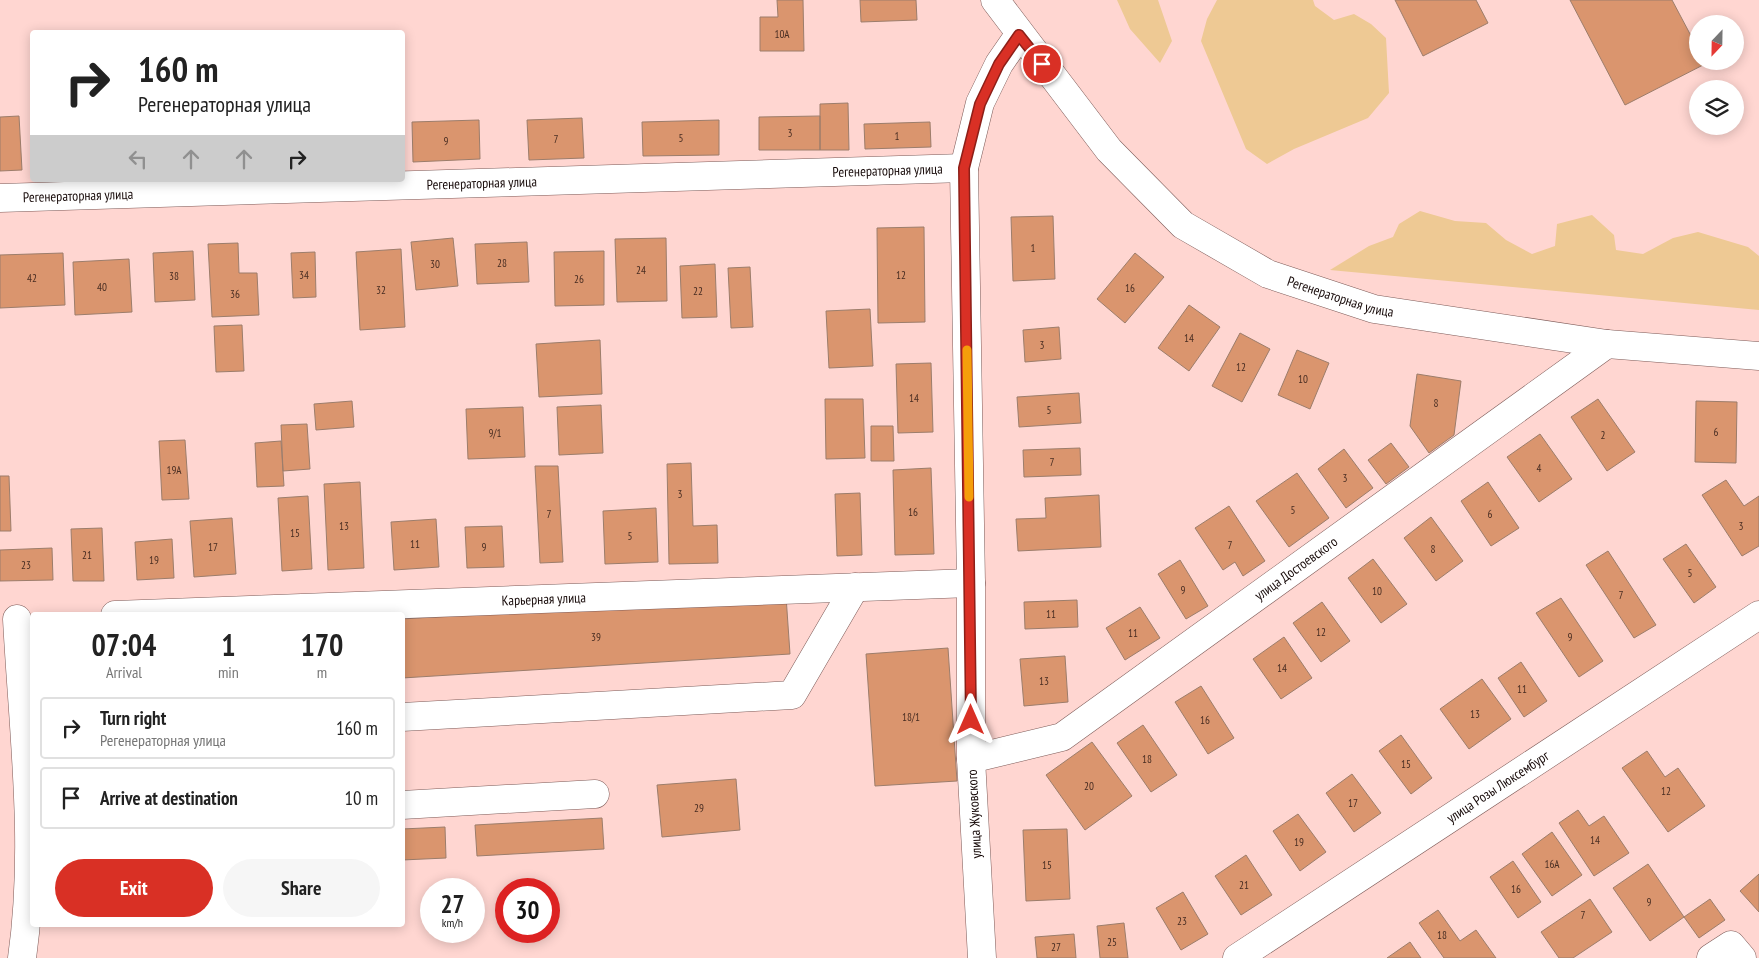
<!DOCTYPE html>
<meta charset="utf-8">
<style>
:root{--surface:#fff;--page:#f6f6f6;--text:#222;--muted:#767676;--line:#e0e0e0;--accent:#d93025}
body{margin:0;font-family:"PT Sans Narrow",sans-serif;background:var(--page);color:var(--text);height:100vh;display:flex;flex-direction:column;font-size:19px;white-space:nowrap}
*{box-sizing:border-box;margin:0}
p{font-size:16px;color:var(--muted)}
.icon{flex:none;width:28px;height:28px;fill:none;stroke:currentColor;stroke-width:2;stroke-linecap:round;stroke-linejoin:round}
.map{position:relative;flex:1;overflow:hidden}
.drawer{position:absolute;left:30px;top:612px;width:375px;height:315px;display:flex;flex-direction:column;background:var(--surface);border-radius:5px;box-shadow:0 2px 12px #0003}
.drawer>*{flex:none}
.top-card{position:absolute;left:30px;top:30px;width:375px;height:152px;border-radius:5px;box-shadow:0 2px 12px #0003;background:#fff;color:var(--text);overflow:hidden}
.needle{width:32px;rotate:202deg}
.controls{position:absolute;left:1689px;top:15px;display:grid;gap:10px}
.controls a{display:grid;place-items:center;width:55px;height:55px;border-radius:50%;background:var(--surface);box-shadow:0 2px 12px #0003;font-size:25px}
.speed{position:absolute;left:420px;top:878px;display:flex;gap:10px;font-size:25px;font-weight:700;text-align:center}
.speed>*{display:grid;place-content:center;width:65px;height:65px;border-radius:50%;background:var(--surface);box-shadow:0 2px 12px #0003;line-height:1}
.speed small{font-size:12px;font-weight:400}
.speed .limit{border:8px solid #d22;background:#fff;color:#111}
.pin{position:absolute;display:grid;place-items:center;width:42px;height:42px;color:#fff;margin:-21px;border:2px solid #fff;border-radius:50%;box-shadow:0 1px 5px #0007}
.me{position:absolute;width:55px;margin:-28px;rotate:0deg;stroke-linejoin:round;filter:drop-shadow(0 0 4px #0008)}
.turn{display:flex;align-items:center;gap:18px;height:105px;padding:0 25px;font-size:22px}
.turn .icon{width:65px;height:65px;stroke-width:2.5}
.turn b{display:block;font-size:35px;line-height:42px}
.lanes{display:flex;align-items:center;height:48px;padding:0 25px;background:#0003;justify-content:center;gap:25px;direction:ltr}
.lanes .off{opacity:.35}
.eta{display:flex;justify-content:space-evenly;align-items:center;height:85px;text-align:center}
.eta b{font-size:30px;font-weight:600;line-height:35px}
.primary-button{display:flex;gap:10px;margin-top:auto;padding:10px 25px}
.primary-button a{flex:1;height:58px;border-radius:30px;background:var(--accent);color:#fff;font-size:20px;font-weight:600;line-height:58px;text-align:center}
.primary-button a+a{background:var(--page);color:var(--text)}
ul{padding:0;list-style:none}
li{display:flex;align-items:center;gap:15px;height:62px;margin:0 10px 8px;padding:0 15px;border:2px solid var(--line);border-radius:5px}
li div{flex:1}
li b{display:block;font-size:19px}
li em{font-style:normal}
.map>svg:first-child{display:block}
</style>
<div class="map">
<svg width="1759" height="958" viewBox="0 0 1759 958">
<rect width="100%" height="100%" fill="#ffd6d1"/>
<path fill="#eec994" d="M1117,0H1158L1172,41L1160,63L1130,29Z
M1217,0H1313L1315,6L1334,20L1354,14L1371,24L1386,38L1389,93L1368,118L1294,149L1267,164L1246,149L1201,41L1207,19Z
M1420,211L1455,221L1486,223L1506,240L1532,254L1555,246L1557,224L1592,215L1614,235L1616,250L1643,254L1673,238L1698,232L1748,247L1759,256V310L1330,270L1369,246L1393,237L1399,224Z"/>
<path fill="#da956e" stroke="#9c7d6b" d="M777,0H803L804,51H760V17H778Z
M860,0H916L917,20L861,22Z
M1395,0H1476L1488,23L1423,56Z
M1570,0H1672L1698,49V61H1704L1705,64L1625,105Z
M848,103L849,150H820V104Z
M19,116L22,170L0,171V117Z
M820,116V150H759V117Z
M582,118L584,158L529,160L527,120Z
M479,120L480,159L413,162L412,122Z
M719,120V155L643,156L642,122Z
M930,122L931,147L865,149L864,124Z
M1053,216L1055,279L1013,281L1011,217Z
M924,227L925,322L878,323L877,228Z
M453,238L458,286L416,290L411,242Z
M666,238L667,301L617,302L615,239Z
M527,242L529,282L477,284L475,244Z
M238,243L239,273H257L259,315L212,317L208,244Z
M401,249L405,327L360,330L356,252Z
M193,251L195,300L155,302L153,253Z
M604,251V305L555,306L554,252Z
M315,252L316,297L293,298L291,253Z
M63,253L65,305L0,308V255Z
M1135,253L1164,277L1125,323L1097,299Z
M129,259L132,312L75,315L73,262Z
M715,264L717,317L682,318L680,266Z
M750,267L753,327L731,328L728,268Z
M1189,305L1220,327L1189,371L1158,348Z
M870,309L873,366L829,368L826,311Z
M242,325L244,371L216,372L214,326Z
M1059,327L1061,359L1025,362L1023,330Z
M1240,333L1270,349L1242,402L1212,386Z
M600,340L602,394L539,397L536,344Z
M1297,350L1329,363L1310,409L1278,395Z
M931,363L933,432L898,433L896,364Z
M1417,374L1461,381L1454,435L1429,453L1410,426Z
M1079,393L1081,423L1019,427L1017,397Z
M825,399H863L865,458L826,459Z
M1598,399L1635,452L1607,471L1571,417Z
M352,401L354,427L316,430L314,404Z
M1696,401L1737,402L1736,463L1695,462Z
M601,405L603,453L559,455L557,407Z
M523,407L525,457L468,459L466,409Z
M307,424L310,469L283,471L281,425Z
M871,426H893L894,461H871Z
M1540,434L1572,479L1539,502L1507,457Z
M185,440L189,499L162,500L159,441Z
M281,441L284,486L257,487L255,443Z
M1391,443L1409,467L1386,484L1368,460Z
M1080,448L1081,475L1024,477L1023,450Z
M1344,449L1373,488L1346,508L1318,469Z
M691,463L693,526L717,525L718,563L669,564L667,464Z
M535,466H558L563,562L540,563Z
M931,468L934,554L895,555L893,470Z
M1297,473L1329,518L1289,547L1256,501Z
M0,476H9L11,531H0Z
M1726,480L1744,506L1759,496V546L1742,556L1702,495Z
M360,482L364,568L328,570L324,484Z
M1488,482L1519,528L1491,546L1461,501Z
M860,493L862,555L837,556L835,494Z
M1099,495L1101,547L1018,551L1016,519L1046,518L1045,498Z
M308,496L312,569L282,571L278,498Z
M1229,506L1265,561L1243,576L1235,562L1223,570L1195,528Z
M656,508L658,562L605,564L603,511Z
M1431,517L1463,561L1436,581L1404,538Z
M232,518L236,574L194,577L190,521Z
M436,519L439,567L394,570L391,522Z
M502,526L504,567L467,568L465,527Z
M102,528L104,581H73L71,529Z
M172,539L174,578L137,580L135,542Z
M1686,544L1716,587L1694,603L1663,559Z
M52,548L53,580L0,581V550Z
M1608,551L1656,625L1634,638L1586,565Z
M1373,559L1407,604L1381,623L1348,578Z
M1180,560L1208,606L1186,619L1158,574Z
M786,596L790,654L402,678V619Z
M1561,598L1603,661L1579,677L1536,613Z
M1077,600L1078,627L1025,629L1024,602Z
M1322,602L1350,641L1321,662L1293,623Z
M1140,607L1160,638L1125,660L1106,628Z
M1284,637L1312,678L1281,699L1253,659Z
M948,648L957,781L875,786L866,654Z
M1065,656L1068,702L1024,706L1020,659Z
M1521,662L1547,701L1524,717L1498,678Z
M1482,679L1511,719L1469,749L1440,709Z
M1201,686L1234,738L1208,754L1175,702Z
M1143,725L1177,775L1151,792L1117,743Z
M1401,735L1432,778L1411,794L1379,751Z
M1092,742L1132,796L1085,830L1046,775Z
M1647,751L1665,777L1678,768L1705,806L1668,832L1622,768Z
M1352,774L1381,813L1354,832L1326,793Z
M736,779L740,830L662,837L657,785Z
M1578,810L1589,826L1604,816L1629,853L1594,876L1559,823Z
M1298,814L1326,852L1300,871L1273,831Z
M602,818L604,849L477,856L475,825Z
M445,827L446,858L402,860V829Z
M1067,829L1070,899L1026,901L1023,830Z
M1552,832L1582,875L1552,896L1522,854Z
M1246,855L1272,895L1241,915L1215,876Z
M1513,861L1541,902L1518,918L1490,877Z
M1648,864L1684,917L1650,941L1613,888Z
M1759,874V912L1740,891Z
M1183,892L1208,934L1181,950L1156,908Z
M1590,899L1612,932L1573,958H1559L1541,932Z
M1710,899L1725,920L1699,938L1684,917Z
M1438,910L1460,941L1476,930L1496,958H1444L1419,923Z
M1124,923L1128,958H1100L1097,926Z
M1074,934L1076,958H1037L1035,937Z
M1410,942L1421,958H1387Z"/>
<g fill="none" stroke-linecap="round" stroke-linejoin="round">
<defs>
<g id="minor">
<path id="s1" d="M995,0L1109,150L1183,225L1268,274L1374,309L1607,344L1759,356"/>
<path id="s2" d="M0,198L964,168"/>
<path id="s3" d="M115,615L971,583"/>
<path d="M17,619C23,732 38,846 22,958"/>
<path d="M402,717L792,695L855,587"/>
<path id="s4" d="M971,759L1062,737L1607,344"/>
<path d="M402,805L595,794"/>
<path d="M982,958L971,759V583L964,168L980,103L999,64L1019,35"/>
<path id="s5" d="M1237,958L1759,615"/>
<path d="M1711,958L1731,945L1742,958"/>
</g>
</defs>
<use href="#minor" stroke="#7e5b58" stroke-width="29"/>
<use href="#minor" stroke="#fff" stroke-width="28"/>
</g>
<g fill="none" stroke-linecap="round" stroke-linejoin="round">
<defs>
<path id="route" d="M971,720L964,168L980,104L999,64L1019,35L1042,64"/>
</defs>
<use href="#route" stroke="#8d1f18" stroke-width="12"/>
<use href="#route" stroke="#d93025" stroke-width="9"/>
<path stroke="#f59e0b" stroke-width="9" d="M967,350L969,497"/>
</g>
<g text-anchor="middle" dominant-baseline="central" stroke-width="4.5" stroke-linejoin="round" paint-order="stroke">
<g font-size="11" fill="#482d22">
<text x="782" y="34">10А</text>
<text x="790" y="133">3</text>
<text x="897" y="136">1</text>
<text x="681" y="138">5</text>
<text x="556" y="139">7</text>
<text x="446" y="141">9</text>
<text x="1033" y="248">1</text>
<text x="502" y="263">28</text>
<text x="435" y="264">30</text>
<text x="641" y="270">24</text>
<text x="304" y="275">34</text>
<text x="901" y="275">12</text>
<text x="174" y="276">38</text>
<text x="32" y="278">42</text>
<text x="579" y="279">26</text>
<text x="102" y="287">40</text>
<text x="1130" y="288">16</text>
<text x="381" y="290">32</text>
<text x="698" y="291">22</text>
<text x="235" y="294">36</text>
<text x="1189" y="338">14</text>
<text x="1042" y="345">3</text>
<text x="1241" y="367">12</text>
<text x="1303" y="379">10</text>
<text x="914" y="398">14</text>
<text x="1436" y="403">8</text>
<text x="1049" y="410">5</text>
<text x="1716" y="432">6</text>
<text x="495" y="433">9/1</text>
<text x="1603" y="435">2</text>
<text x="1052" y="462">7</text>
<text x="1539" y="468">4</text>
<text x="174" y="470">19А</text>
<text x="1345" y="478">3</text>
<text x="680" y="494">3</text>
<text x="1293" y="510">5</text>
<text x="913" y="512">16</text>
<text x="549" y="514">7</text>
<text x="1490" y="514">6</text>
<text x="344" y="526">13</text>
<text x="1741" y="526">3</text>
<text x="295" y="533">15</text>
<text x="630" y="536">5</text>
<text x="415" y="544">11</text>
<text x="1230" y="545">7</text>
<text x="213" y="547">17</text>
<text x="484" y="547">9</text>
<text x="1433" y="549">8</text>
<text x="87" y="555">21</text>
<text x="154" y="560">19</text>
<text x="26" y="565">23</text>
<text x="1690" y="573">5</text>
<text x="1183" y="590">9</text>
<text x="1377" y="591">10</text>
<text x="1621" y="595">7</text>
<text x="1051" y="614">11</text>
<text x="1321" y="632">12</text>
<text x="1133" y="633">11</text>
<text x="596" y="637">39</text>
<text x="1570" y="637">9</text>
<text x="1282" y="668">14</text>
<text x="1044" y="681">13</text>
<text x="1522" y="689">11</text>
<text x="1475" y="714">13</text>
<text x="911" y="717">18/1</text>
<text x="1205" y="720">16</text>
<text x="1147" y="759">18</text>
<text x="1406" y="764">15</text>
<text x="1089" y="786">20</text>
<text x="1666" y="791">12</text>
<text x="1353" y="803">17</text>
<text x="699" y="808">29</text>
<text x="1595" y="840">14</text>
<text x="1299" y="842">19</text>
<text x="1552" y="864">16А</text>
<text x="1047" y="865">15</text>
<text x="1244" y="885">21</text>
<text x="1516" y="889">16</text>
<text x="1649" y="902">9</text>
<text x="1583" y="915">7</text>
<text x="1182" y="921">23</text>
<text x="1442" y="935">18</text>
<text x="1112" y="942">25</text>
<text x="1056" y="947">27</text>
</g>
<g font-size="14" fill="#170a09" stroke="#fff">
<text stroke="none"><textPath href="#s2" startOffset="888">Регенераторная улица</textPath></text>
<text stroke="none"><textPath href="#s2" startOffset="482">Регенераторная улица</textPath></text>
<text stroke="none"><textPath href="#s2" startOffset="78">Регенераторная улица</textPath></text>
<text stroke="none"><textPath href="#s1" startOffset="468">Регенераторная улица</textPath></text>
<text stroke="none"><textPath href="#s4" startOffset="382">улица Достоевского</textPath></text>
<text stroke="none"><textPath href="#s3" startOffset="429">Карьерная улица</textPath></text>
<text stroke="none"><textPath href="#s5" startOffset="312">улица Розы Люксембург</textPath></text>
<text transform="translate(974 814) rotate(-93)">улица Жуковского</text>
</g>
</g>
</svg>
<div class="controls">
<a><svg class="needle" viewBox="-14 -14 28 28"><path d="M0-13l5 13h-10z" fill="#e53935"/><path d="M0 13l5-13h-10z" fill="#767676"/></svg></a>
<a><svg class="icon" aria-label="layers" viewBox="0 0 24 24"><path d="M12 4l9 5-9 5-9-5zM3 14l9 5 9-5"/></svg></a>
</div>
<div class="speed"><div>27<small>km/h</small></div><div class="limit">30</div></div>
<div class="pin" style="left:1042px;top:64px;background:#d93025"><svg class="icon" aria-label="arrive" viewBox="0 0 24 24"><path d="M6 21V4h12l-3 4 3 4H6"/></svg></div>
<svg class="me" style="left:971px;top:720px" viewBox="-20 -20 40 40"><path d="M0-17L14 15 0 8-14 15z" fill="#d93025" stroke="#fff" stroke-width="4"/></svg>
<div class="top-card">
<div class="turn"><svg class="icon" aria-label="right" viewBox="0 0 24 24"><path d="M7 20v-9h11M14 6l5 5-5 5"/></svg><div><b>160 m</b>Регенераторная улица</div></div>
<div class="lanes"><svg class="icon off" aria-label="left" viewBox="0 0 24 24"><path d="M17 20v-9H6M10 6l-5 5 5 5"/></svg><svg class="icon off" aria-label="ahead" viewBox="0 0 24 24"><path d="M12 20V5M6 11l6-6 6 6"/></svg><svg class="icon off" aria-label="ahead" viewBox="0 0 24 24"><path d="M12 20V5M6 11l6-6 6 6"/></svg><svg class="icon" aria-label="right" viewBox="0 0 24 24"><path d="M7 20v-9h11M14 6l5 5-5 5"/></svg></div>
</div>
<section class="drawer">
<div class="eta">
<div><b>07:04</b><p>Arrival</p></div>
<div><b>1</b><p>min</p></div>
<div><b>170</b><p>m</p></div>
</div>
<ul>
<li><svg class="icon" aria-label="right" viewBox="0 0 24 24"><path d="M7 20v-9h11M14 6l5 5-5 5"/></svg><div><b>Turn right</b><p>Регенераторная улица</p></div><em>160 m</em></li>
<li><svg class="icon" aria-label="arrive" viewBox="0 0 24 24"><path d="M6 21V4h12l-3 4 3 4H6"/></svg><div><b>Arrive at destination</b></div><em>10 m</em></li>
</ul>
<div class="primary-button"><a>Exit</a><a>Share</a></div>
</section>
</div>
